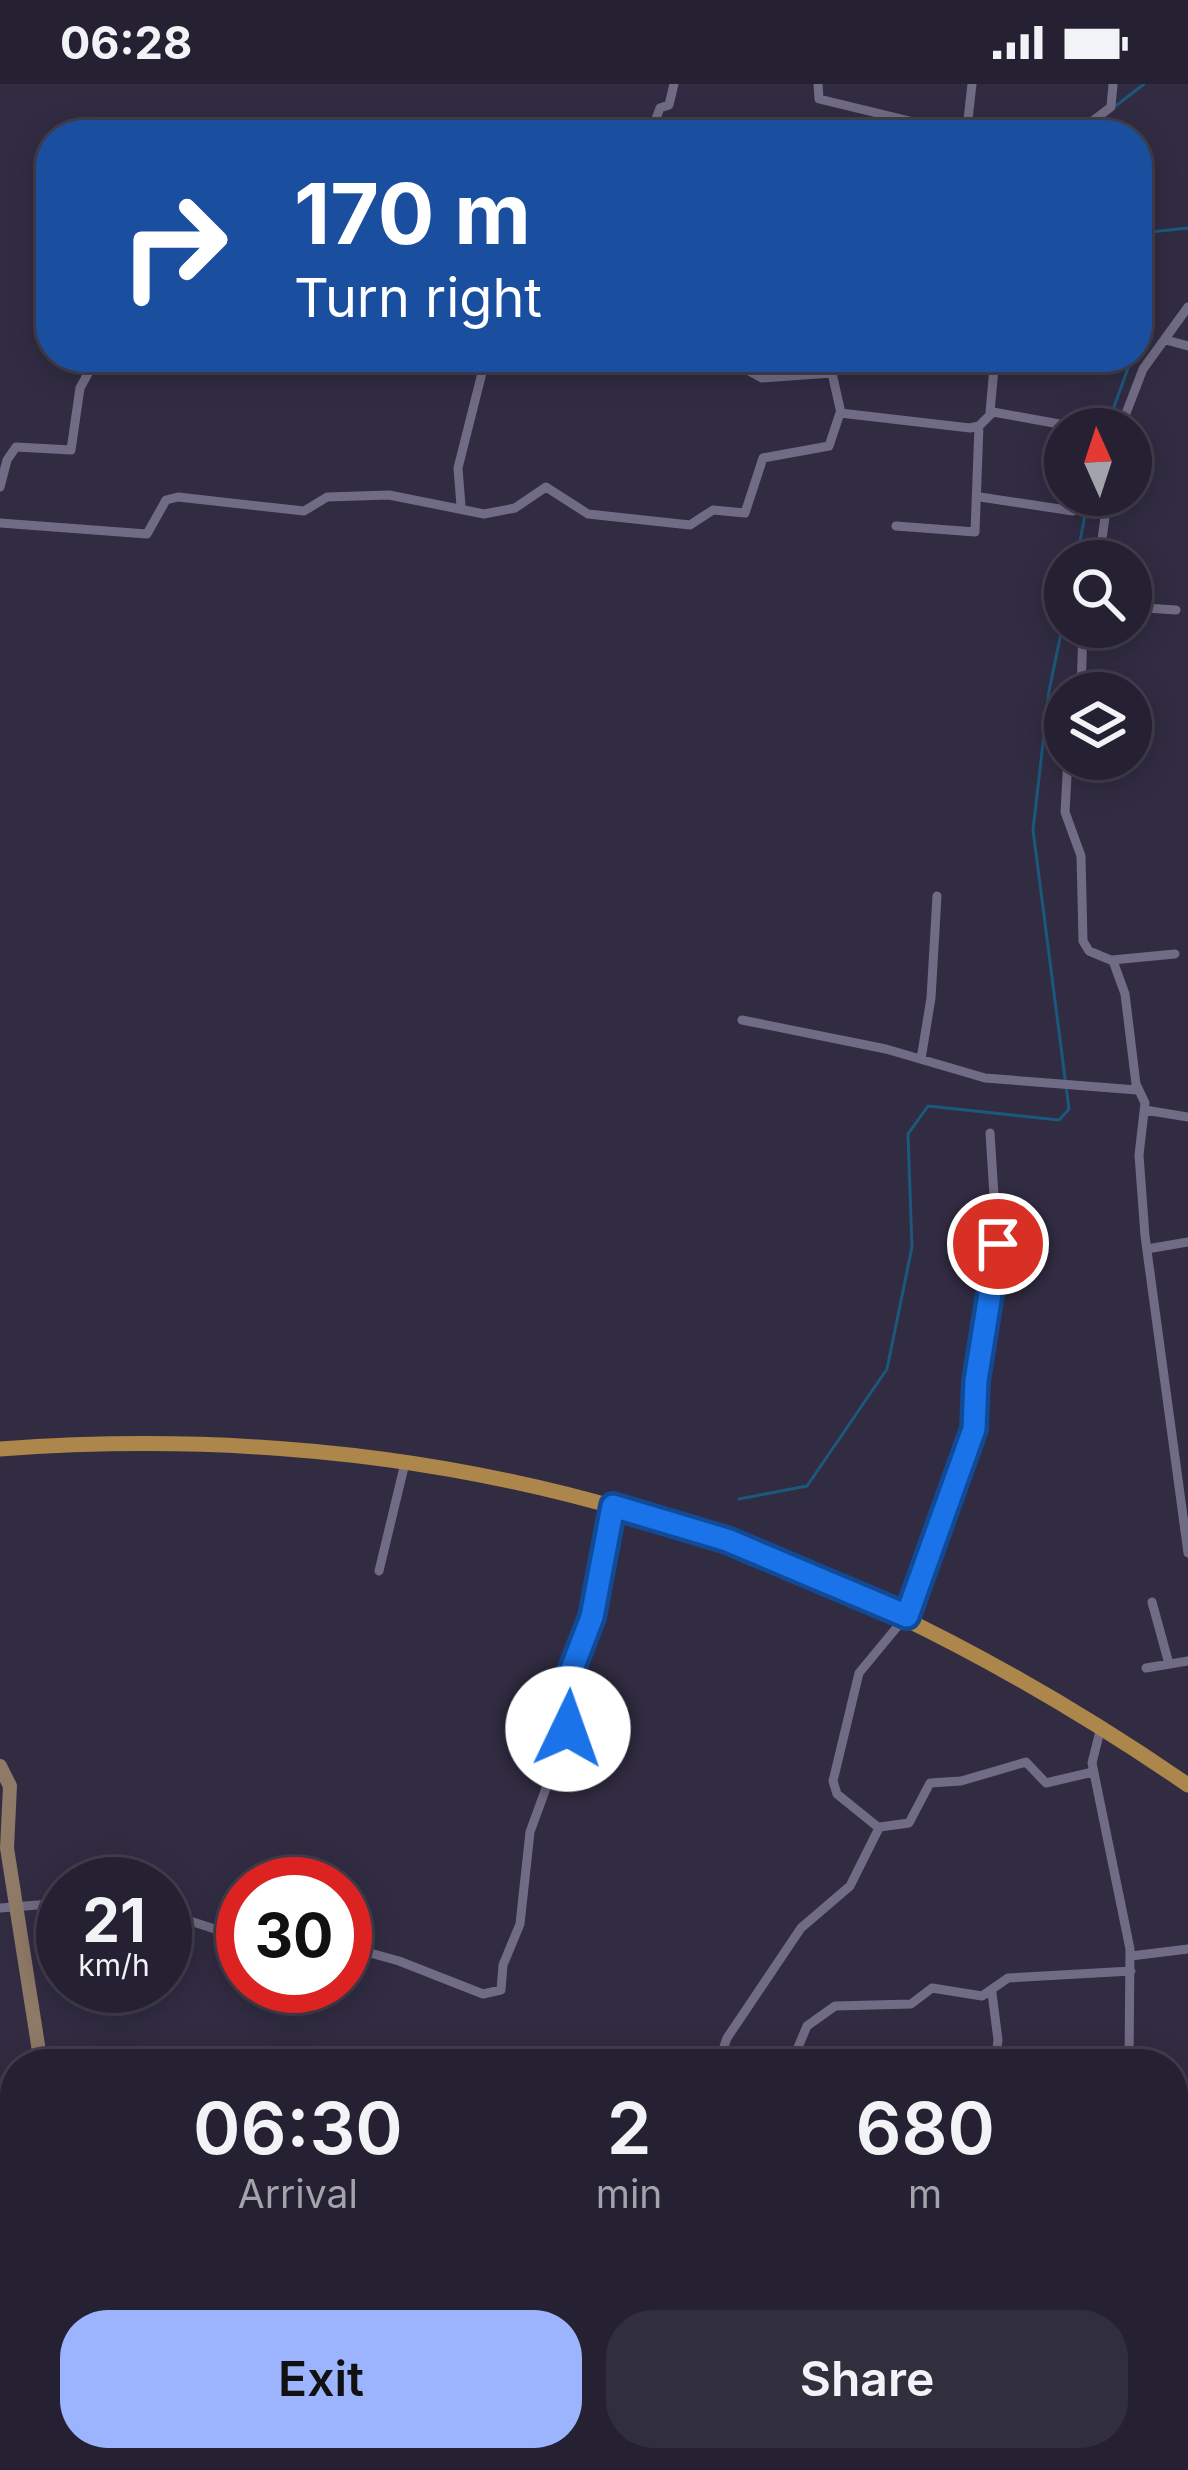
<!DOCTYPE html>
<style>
:root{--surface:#252132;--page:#312e3e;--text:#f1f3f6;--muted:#a3a3ac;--line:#423e4d;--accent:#9bb4fd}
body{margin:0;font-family:Inter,sans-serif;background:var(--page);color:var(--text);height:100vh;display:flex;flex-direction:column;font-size:45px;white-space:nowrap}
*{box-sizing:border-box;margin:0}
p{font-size:39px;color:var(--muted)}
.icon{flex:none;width:66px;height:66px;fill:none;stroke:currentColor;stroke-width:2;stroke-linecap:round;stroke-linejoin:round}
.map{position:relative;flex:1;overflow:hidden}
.panel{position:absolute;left:0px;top:1965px;width:1188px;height:423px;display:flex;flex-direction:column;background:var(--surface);border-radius:48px 48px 0 0;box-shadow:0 6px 30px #0003,0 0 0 3px var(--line)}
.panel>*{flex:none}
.top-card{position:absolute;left:36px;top:36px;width:1116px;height:252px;border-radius:48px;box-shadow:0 6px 30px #0003,0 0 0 3px var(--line);background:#1a4fa0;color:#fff;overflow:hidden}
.needle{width:78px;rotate:357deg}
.controls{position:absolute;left:1044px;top:324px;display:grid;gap:24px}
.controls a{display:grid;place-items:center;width:108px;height:108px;border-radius:50%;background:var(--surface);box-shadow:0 6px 30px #0003,0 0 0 3px var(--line);font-size:60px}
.speed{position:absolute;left:36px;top:1773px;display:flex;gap:24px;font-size:60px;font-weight:700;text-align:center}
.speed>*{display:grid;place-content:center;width:156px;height:156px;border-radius:50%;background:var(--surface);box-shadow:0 6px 30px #0003,0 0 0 3px var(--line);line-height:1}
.speed small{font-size:30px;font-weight:400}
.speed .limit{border:18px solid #d22;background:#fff;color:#111}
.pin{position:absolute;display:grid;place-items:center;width:102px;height:102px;color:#fff;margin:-51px;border:6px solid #fff;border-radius:50%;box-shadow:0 3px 12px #0007}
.me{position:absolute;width:132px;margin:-66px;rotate:3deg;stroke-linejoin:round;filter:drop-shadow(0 0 9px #0008)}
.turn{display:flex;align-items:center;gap:42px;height:252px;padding:0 60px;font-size:54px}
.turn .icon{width:156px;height:156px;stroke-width:2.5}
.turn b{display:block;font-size:84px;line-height:102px}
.eta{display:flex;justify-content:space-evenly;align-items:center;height:204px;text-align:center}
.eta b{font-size:72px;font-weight:600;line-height:84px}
.primary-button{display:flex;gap:24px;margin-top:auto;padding:24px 60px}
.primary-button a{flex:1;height:138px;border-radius:48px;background:var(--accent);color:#111;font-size:48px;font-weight:600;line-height:138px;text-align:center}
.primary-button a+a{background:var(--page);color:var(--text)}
.status{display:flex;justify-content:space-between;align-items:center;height:84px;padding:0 60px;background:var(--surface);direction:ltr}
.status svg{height:33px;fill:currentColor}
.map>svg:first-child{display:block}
</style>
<div class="status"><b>06:28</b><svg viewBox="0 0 49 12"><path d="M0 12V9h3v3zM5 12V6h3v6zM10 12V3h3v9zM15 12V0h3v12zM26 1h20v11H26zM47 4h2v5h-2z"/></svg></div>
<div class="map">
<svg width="1188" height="2386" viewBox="0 0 1188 2386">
<rect width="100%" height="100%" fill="#312c42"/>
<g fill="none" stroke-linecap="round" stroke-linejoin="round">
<path stroke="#1b587b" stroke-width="3" d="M1117,21L1144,0
M1137,207L1144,203L1150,148L1188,144
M1137,244L1144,205
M1106,345L1132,273
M1076,477L1089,411
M739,1415L807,1402L887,1285L912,1163L908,1050L928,1022L1059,1036L1069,1025L1033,746L1049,607L1065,530
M1173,2125L1188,2105
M1079,2386L1081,2373"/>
<path stroke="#716c85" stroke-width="9" d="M818,0L819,15L914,38L966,44L971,51
M967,44L972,0
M650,51L660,24L669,21L674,0
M1074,51L1111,23L1113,0
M1166,256L1188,262
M496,273L518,281L566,285
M733,278L762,294L832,289L841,329
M990,328L995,273
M1120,345L1143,285L1188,223
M0,403L7,376L16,363L71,366L80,304L97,273
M980,413L1073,427
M461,422L458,384L486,273
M0,439L147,450L166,416L178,413L304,427L327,413L389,411L484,430L515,424L546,403L588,430L690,441L713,426L745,429L763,374L829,362L840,329L970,344L979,342L993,328L1087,345
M896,442L975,448L979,342
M1099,477L1108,411
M1131,523L1176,526
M1081,609L1083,543
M1068,675L1065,728L1081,772L1083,857L1089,867L1113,877L1125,910L1136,1000L1145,1019L1139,1071L1145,1152L1188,1469
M1112,876L1175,870
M742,936L886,965L985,994L1137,1006
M921,975L931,914L937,812
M1145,1026L1188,1033
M1147,1165L1188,1158
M379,1487L405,1379
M1152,1518L1169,1580
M1146,1584L1188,1577
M1101,1643L1092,1679L1130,1865L1129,1980
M880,1743L909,1739L930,1699L961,1697L1026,1678L1046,1699L1093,1688
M0,1824L63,1819
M165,1829L243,1854
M345,1862L399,1877L483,1910L501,1906L503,1881L520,1840L530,1748L568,1644L559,1619L592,1533L613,1422
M1131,1872L1188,1865
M992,1909L998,1956L995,1980
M80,1980L95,1970L156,1975
M449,1980V1975
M718,1980L727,1954L801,1844L850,1802L879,1744L837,1710L833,1697L859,1589L907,1531L974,1345L976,1297L998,1174L990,1049
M741,1980L796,1968L807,1942L835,1922L911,1920L932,1904L982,1912L1008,1894L1131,1887
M1173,2065L1188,2040
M0,2211L15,2216
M1173,2299L1188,2296
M617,2373L620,2386
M823,2386L827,2373
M991,2386L1011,2373"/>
<path stroke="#8f7967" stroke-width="14" d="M0,1682L10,1702L7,1764L41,1980
M0,2112L15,2099"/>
<path stroke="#ac864a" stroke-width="15" d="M0,1365C449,1332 819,1448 1188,1701"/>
</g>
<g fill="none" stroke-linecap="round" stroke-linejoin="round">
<defs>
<path id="route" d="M568,1645L560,1616L592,1533L613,1422L727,1456L907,1532L974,1345L976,1297L998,1160"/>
</defs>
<use href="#route" stroke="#114b97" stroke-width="30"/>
<use href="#route" stroke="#1a73e8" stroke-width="21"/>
</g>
</svg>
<div class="controls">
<a><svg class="needle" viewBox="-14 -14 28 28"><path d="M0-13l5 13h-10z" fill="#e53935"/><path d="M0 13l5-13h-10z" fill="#a3a3ac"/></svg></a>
<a><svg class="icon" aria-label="search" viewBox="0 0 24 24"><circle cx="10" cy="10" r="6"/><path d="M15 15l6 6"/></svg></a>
<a><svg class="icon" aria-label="layers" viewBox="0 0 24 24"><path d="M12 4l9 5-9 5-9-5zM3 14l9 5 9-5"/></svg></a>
</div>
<div class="speed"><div>21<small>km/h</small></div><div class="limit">30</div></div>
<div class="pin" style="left:998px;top:1160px;background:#d93025"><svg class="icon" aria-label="arrive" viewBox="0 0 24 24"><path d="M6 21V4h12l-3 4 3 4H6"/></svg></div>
<svg class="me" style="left:568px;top:1645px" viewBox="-20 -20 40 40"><circle r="19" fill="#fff"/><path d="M0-13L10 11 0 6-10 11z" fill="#1a73e8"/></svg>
<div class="top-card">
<div class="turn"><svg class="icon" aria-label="right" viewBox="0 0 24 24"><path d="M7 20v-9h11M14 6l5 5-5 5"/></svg><div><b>170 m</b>Turn right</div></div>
</div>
<section class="panel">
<div class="eta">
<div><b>06:30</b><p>Arrival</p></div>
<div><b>2</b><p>min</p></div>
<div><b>680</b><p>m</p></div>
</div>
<div class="primary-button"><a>Exit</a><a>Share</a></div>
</section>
</div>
